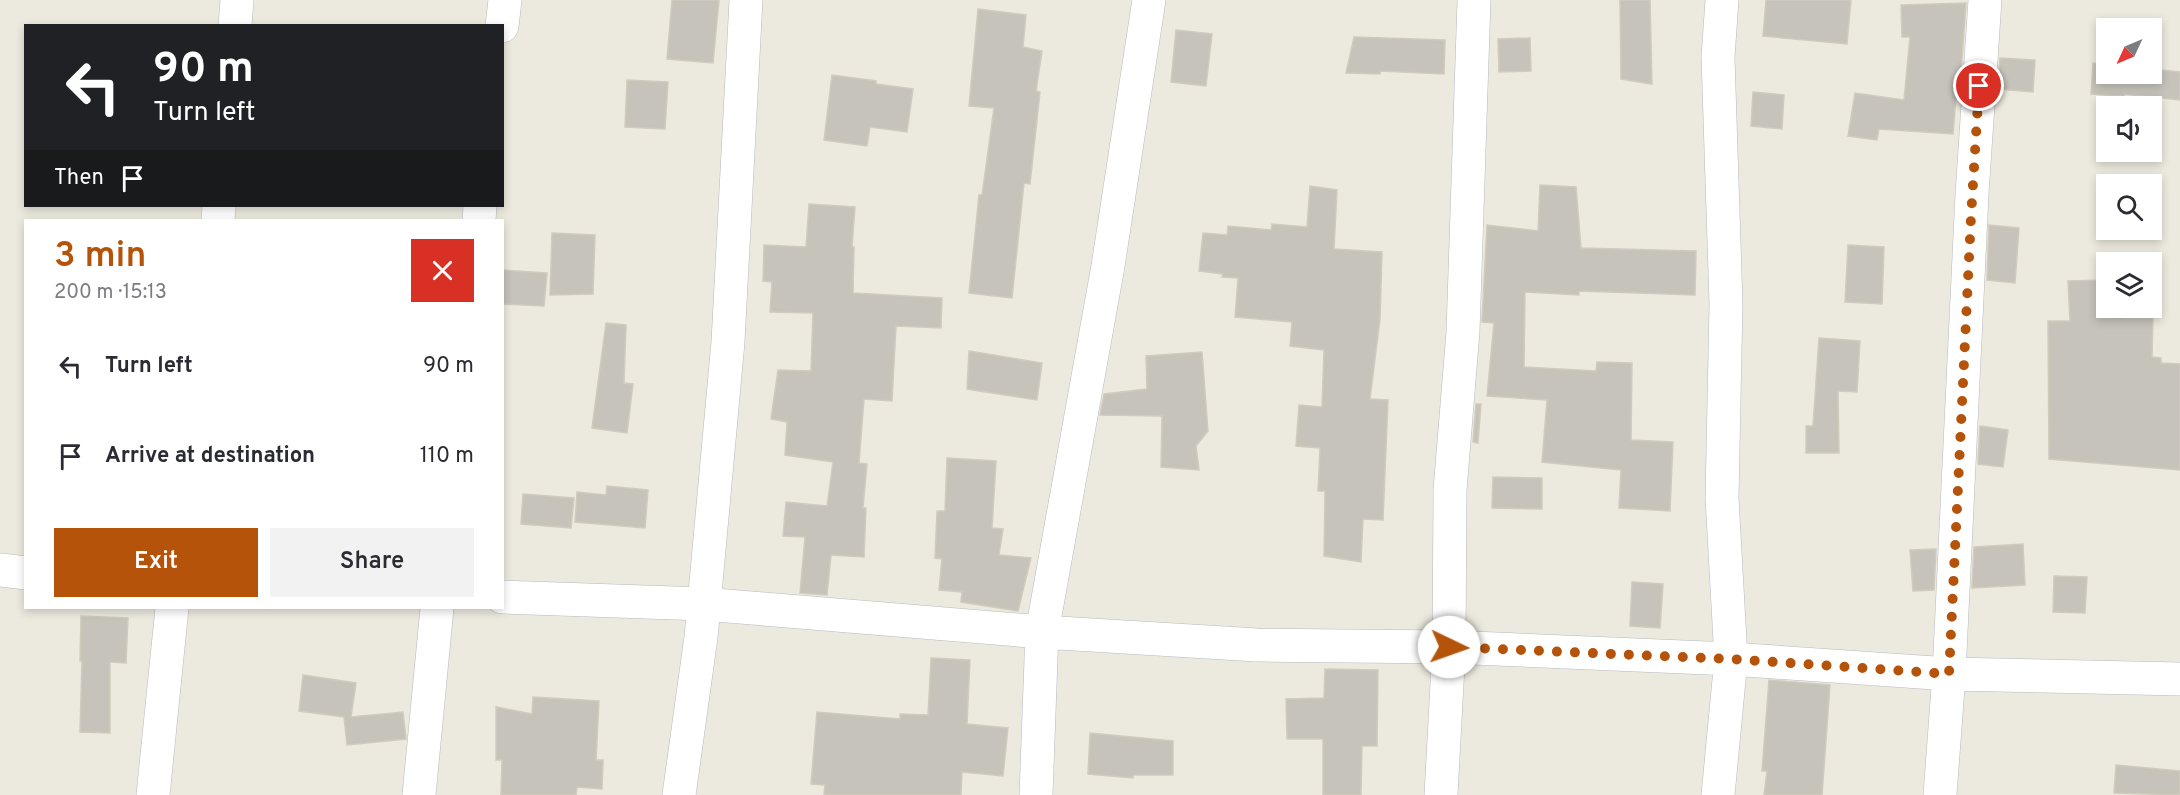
<!DOCTYPE html>
<meta charset="utf-8">
<style>
:root{--surface:#fff;--page:#f2f2f3;--text:#2b2b33;--muted:#7c7c81;--accent:#b45309}
body{margin:0;font-family:Overpass,sans-serif;background:var(--page);color:var(--text);height:100vh;display:flex;flex-direction:column;font-size:22px;white-space:nowrap}
*{box-sizing:border-box;margin:0}
p{font-size:20px;color:var(--muted)}
.icon{flex:none;width:33px;height:33px;fill:none;stroke:currentColor;stroke-width:2;stroke-linecap:round;stroke-linejoin:round}
.map{position:relative;flex:1;overflow:hidden}
.sheet{position:absolute;left:24px;top:219px;width:480px;height:390px;display:flex;flex-direction:column;background:var(--surface);border-radius:0px;box-shadow:0 3px 9px #0003}
.sheet>*{flex:none}
.top-card{position:absolute;left:24px;top:24px;width:480px;height:183px;border-radius:0px;box-shadow:0 3px 9px #0003;background:#202124;color:#fff;overflow:hidden}
.needle{width:39px;rotate:226deg}
.buttons{position:absolute;left:2096px;top:18px;display:grid;gap:12px}
.buttons a{display:grid;place-items:center;width:66px;height:66px;border-radius:0px;background:var(--surface);box-shadow:0 3px 9px #0003;font-size:30px}
.pin{position:absolute;display:grid;place-items:center;width:51px;height:51px;color:#fff;margin:-26px;border:3px solid #fff;border-radius:50%;box-shadow:0 2px 6px #0007}
.me{position:absolute;width:66px;margin:-33px;rotate:93deg;stroke-linejoin:round;filter:drop-shadow(0 0 4px #0008)}
.turn{display:flex;align-items:center;gap:21px;height:126px;padding:0 30px;font-size:27px}
.turn .icon{width:78px;height:78px;stroke-width:2.5}
.turn b{display:block;font-size:42px;line-height:51px}
.then{display:flex;align-items:center;height:57px;padding:0 30px;background:#0003;gap:12px;font-size:22px}
.round{display:grid;place-items:center;flex:none;width:63px;height:63px;border-radius:0px;background:var(--page)}
.head{display:flex;align-items:center;justify-content:space-between;height:102px;padding:0 30px}
h1{font-size:36px;font-weight:600;line-height:45px;color:var(--accent)}
.cta{display:flex;gap:12px;margin-top:auto;padding:12px 30px}
.cta a{flex:1;height:69px;border-radius:0px;background:var(--accent);color:#fff;font-size:24px;font-weight:600;line-height:69px;text-align:center}
.cta a+a{background:var(--page);color:var(--text)}
ul{padding:0;list-style:none}
li{display:flex;align-items:center;gap:18px;height:90px;padding:0 30px}
li div{flex:1}
li b{display:block;font-size:22px}
li em{font-style:normal}
.map>svg:first-child{display:block}
</style>
<div class="map">
<svg width="2180" height="795" viewBox="0 0 2180 795">
<rect width="100%" height="100%" fill="#eceade"/>
<path fill="#c6c3bb" stroke="#d0cbbd" stroke-width="1.5" d="M672,0H719L713,63L667,59Z
M1620,0H1650L1652,84L1621,79Z
M1766,0H1851L1847,44L1763,36Z
M1966,3L1960,86H1957L1953,134L1879,129L1877,140L1848,136L1855,93L1904,100L1910,37H1902L1901,5Z
M978,9L1026,15L1023,47L1042,51L1036,91L1040,92L1030,184L1024,183L1012,298L969,293L979,195H982L994,108L969,106Z
M1176,30L1212,34L1206,86L1171,82Z
M1354,37L1445,40L1444,74L1380,71V74L1346,73Z
M1530,38L1531,71L1499,72L1498,39Z
M2000,58L2035,60L2033,92L1998,89Z
M2093,63L2106,65V74H2151V69L2180,72V100L2124,94V96L2091,94Z
M832,75L876,81V84L913,89L907,132L870,127L867,146L824,140Z
M627,80L668,82L665,129L625,127Z
M1753,92L1784,95L1782,129L1751,126Z
M1540,185L1576,187L1581,248L1696,251L1695,295L1579,291V295L1525,292L1524,367L1596,371L1597,362L1632,363L1631,440L1673,442L1670,511L1619,508L1621,470L1542,462L1547,400L1487,396L1494,323L1482,322L1487,225L1538,231Z
M1310,186L1337,190L1334,249L1382,252L1380,319L1370,399L1388,400L1383,520L1363,519L1361,562L1324,556L1325,491H1318L1320,448L1296,446L1299,405L1322,407L1324,350L1290,346L1292,322L1235,317L1238,278L1222,277L1223,274L1199,271L1203,233L1227,235L1228,226L1271,230L1272,224L1307,227Z
M809,204L855,207L852,247H854L853,293L942,298L941,328L896,326L892,401L864,399L859,463L867,464L863,508H866L864,557L831,555L827,595L800,593L805,537L783,536L786,502L827,506L833,462L785,455L787,422L771,419L778,370L811,371L813,313L770,312L772,282L763,281L764,245L806,247Z
M1989,225L2019,228L2015,283L1987,280Z
M552,233L595,235L593,294L550,295Z
M1848,245L1884,247L1882,304L1845,302Z
M502,270L547,273L544,306L502,304Z
M2106,280V308H2125L2126,318H2153L2152,357L2161,358V363L2180,364V470L2049,459L2048,321H2070L2068,281Z
M606,323L626,325L624,383L633,384L627,433L592,428Z
M1819,338L1860,341L1857,392L1838,391L1839,453H1806V426H1813Z
M969,351L1042,363L1037,400L967,389Z
M1202,352L1208,431L1196,446L1199,470L1161,467L1162,416L1100,415L1104,394L1147,389L1146,356Z
M1476,404H1481L1478,443L1473,442Z
M1980,426L2008,430L2003,467L1978,464Z
M947,458L996,461L992,528L1003,529L999,555L1031,558L1018,611L961,602L962,592L939,590L942,559L935,558L937,511H945Z
M1493,477L1542,478V509L1492,508Z
M607,486L648,490L645,528L575,522L577,492L606,495Z
M523,494L574,498L571,528L521,524Z
M2023,544L2025,585L1972,588L1974,547Z
M1936,549L1934,590L1913,591L1910,550Z
M2054,576L2087,577L2085,613L2053,612Z
M1632,582L1663,584L1660,628L1630,626Z
M81,616L128,618L126,663L110,662V733L80,732L82,661H80Z
M931,658L970,660L967,724L1008,728L1003,776L962,772L961,795H824L825,785L811,784L817,712L900,719V714L928,715Z
M1325,669L1378,670L1377,746H1362L1361,795H1323V739H1287L1286,699L1324,698Z
M303,675L356,683L351,717L403,712L406,739L347,745L344,717L299,711Z
M1769,680L1830,685L1822,795H1764L1767,771H1762Z
M533,697L599,701L596,760H603L602,789L577,787L576,795H501L502,760H496V707L532,714Z
M1090,733L1173,741V775H1133V778L1088,774Z
M2116,765L2180,771V795L2114,793Z"/>
<g fill="none" stroke-linecap="round" stroke-linejoin="round">
<defs>
<path id="minor" d="M235,26L237,0
M502,26L505,0
M218,220L219,206
M479,220L480,206
M0,570L26,573
M502,597L703,604L1042,632L1257,645L1449,647L1731,659L1949,674L2180,679
M153,795L172,608
M419,795L437,608
M679,795L701,637L728,342L746,0
M1036,795L1042,632L1108,266L1149,0
M1441,795L1449,647L1450,490L1463,332L1474,0
M1718,795L1731,659L1722,498L1726,304L1718,57L1722,0
M1940,795L1949,674L1972,194L1985,0"/>
</defs>
<use href="#minor" stroke="#b7b9be" stroke-width="34"/>
<use href="#minor" stroke="#fff" stroke-width="33"/>
</g>
<g fill="none" stroke-linecap="round" stroke-linejoin="round">
<path stroke="#b45309" stroke-width="10" stroke-dasharray="0 18" d="M1449,647L1731,659L1949,674L1971,217L1979,86"/>
</g>
</svg>
<div class="buttons">
<a><svg class="needle" viewBox="-14 -14 28 28"><path d="M0-13l5 13h-10z" fill="#e53935"/><path d="M0 13l5-13h-10z" fill="#7c7c81"/></svg></a>
<a><svg class="icon" aria-label="sound" viewBox="0 0 24 24"><path d="M4 9h4l5-4v14l-5-4H4zM17 9q2 3 0 6"/></svg></a>
<a><svg class="icon" aria-label="search" viewBox="0 0 24 24"><circle cx="10" cy="10" r="6"/><path d="M15 15l6 6"/></svg></a>
<a><svg class="icon" aria-label="layers" viewBox="0 0 24 24"><path d="M12 4l9 5-9 5-9-5zM3 14l9 5 9-5"/></svg></a>
</div>
<div class="pin" style="left:1979px;top:86px;background:#d93025"><svg class="icon" aria-label="arrive" viewBox="0 0 24 24"><path d="M6 21V4h12l-3 4 3 4H6"/></svg></div>
<svg class="me" style="left:1449px;top:647px" viewBox="-20 -20 40 40"><circle r="19" fill="#fff"/><path d="M0-13L10 11 0 6-10 11z" fill="#b45309"/></svg>
<div class="top-card">
<div class="turn"><svg class="icon" aria-label="left" viewBox="0 0 24 24"><path d="M17 20v-9H6M10 6l-5 5 5 5"/></svg><div><b>90 m</b>Turn left</div></div>
<div class="then">Then<svg class="icon" aria-label="arrive" viewBox="0 0 24 24"><path d="M6 21V4h12l-3 4 3 4H6"/></svg></div>
</div>
<section class="sheet">
<div class="head"><div><h1>3 min</h1><p>200 m · 15:13</p></div><a class="round" style="background:#d93025;color:#fff"><svg class="icon" aria-label="close" viewBox="0 0 24 24"><path d="M6 6l12 12M18 6L6 18"/></svg></a></div>
<ul>
<li><svg class="icon" aria-label="left" viewBox="0 0 24 24"><path d="M17 20v-9H6M10 6l-5 5 5 5"/></svg><div><b>Turn left</b></div><em>90 m</em></li>
<li><svg class="icon" aria-label="arrive" viewBox="0 0 24 24"><path d="M6 21V4h12l-3 4 3 4H6"/></svg><div><b>Arrive at destination</b></div><em>110 m</em></li>
</ul>
<div class="cta"><a>Exit</a><a>Share</a></div>
</section>
</div>
